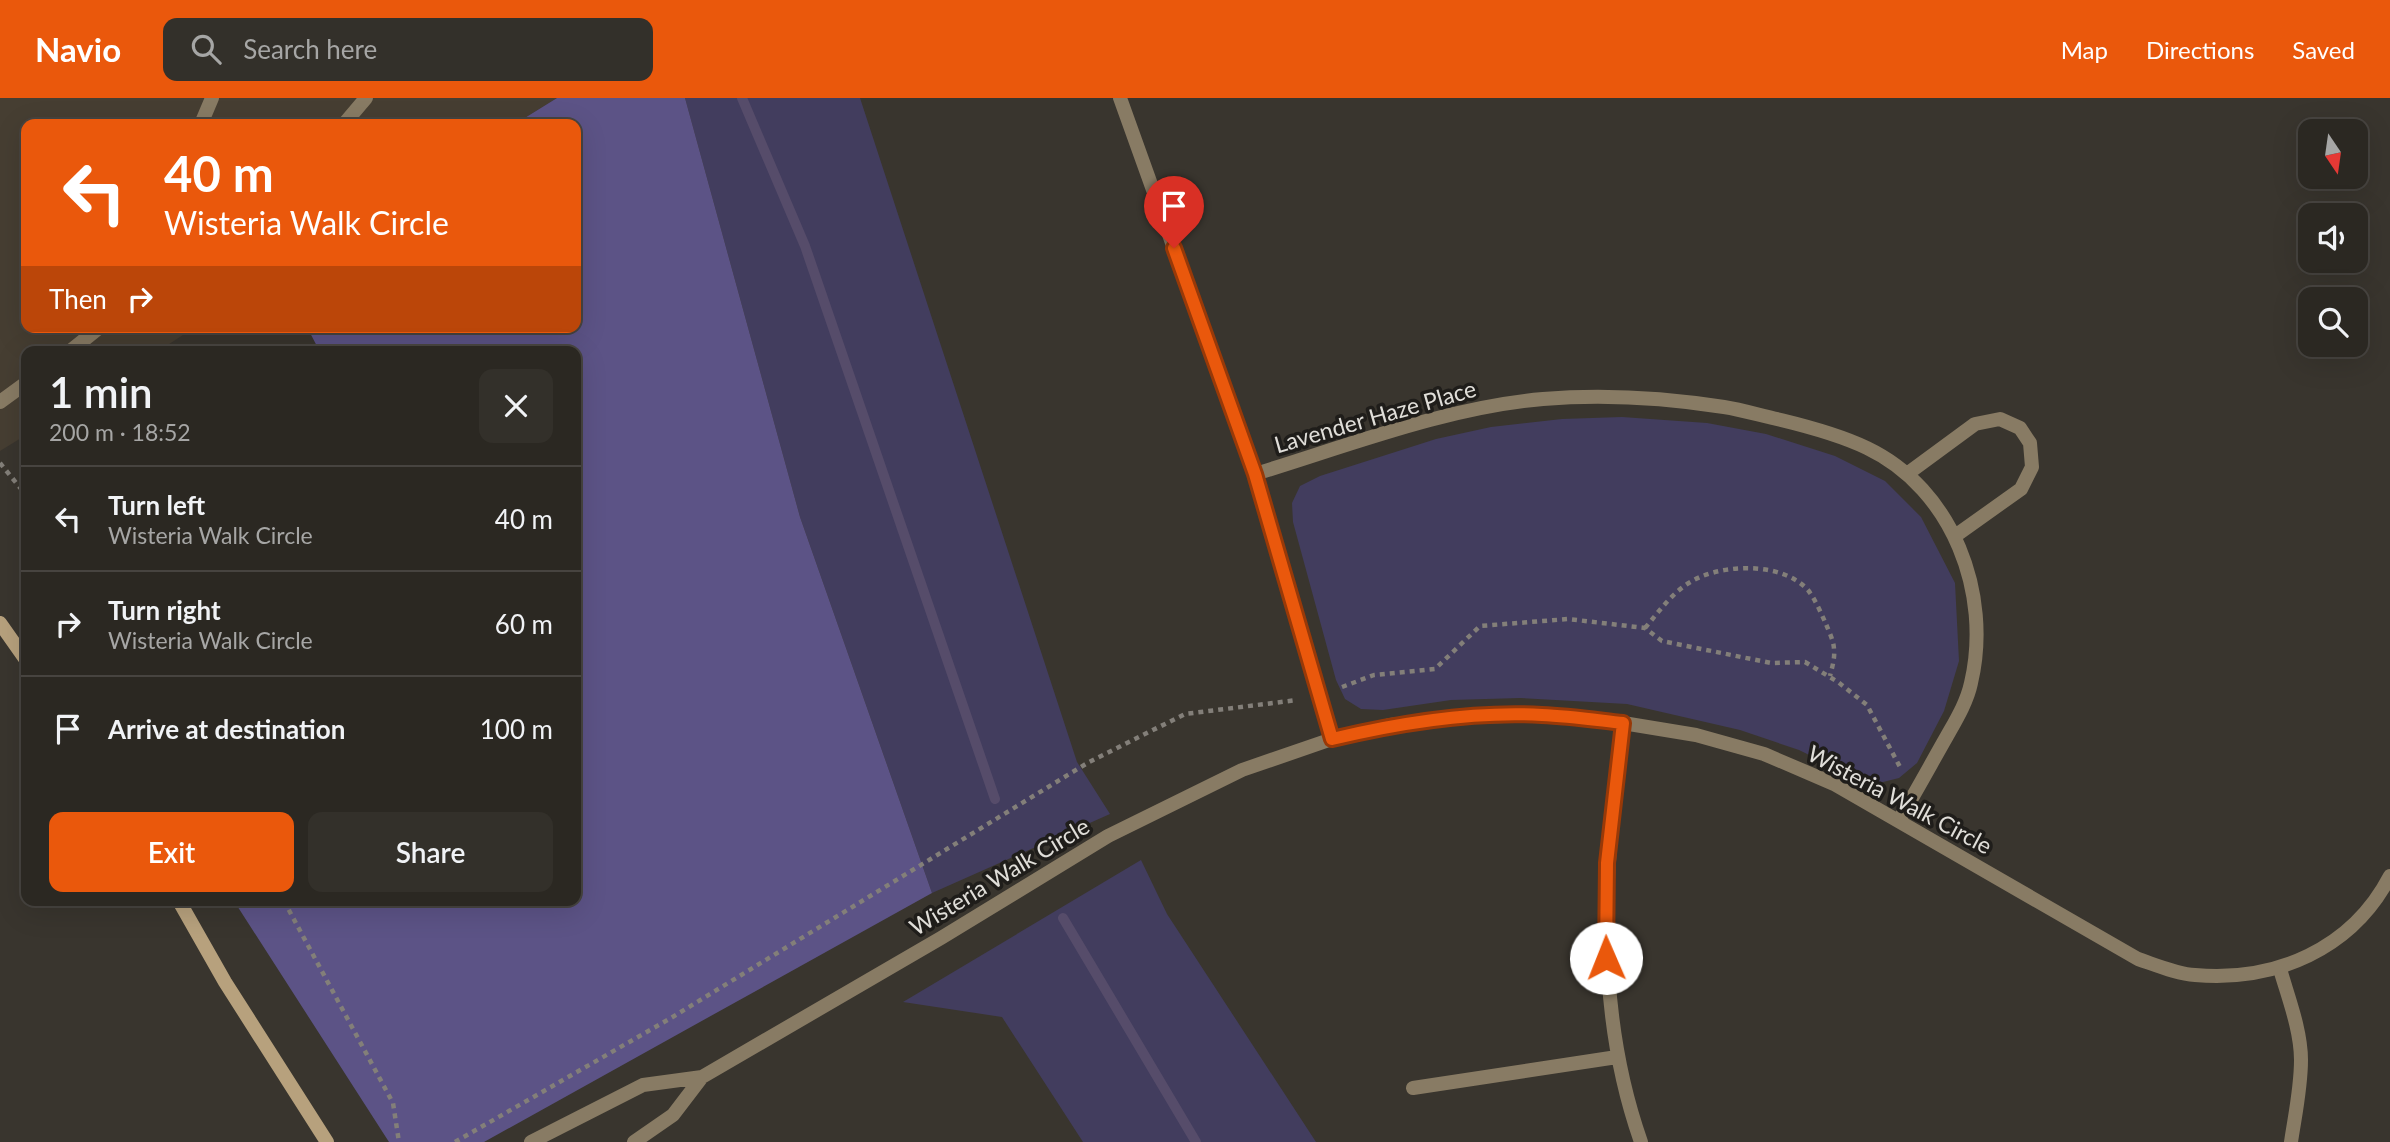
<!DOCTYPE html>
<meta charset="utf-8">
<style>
:root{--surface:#2b2822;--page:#33302a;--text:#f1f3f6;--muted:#a6a6a5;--line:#474440;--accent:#ea580c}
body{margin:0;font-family:Lato,sans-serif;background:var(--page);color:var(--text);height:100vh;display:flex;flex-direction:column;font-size:26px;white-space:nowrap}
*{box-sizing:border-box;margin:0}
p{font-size:23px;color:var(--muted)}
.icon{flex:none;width:38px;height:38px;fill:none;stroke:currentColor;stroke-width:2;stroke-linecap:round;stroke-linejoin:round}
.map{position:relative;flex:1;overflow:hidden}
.details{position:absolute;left:21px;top:248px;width:560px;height:560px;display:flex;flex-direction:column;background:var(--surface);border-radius:14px;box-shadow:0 7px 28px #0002,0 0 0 2px var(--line)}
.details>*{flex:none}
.hud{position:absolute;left:21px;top:21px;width:560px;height:214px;border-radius:14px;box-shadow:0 7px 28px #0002,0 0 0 2px var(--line);background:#ea580c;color:#fff;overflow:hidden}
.needle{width:46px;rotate:167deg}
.controls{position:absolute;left:2298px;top:21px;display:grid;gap:14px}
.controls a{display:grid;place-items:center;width:70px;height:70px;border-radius:14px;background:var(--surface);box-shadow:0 7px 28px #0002,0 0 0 2px var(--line);font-size:35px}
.pin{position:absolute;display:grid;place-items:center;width:60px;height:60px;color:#fff;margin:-72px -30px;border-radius:50% 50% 50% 0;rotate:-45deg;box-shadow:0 0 7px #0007}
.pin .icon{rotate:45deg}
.me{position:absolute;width:77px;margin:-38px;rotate:359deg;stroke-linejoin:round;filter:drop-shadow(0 0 5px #0008)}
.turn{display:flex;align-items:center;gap:24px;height:147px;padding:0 28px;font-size:32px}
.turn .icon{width:91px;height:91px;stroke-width:2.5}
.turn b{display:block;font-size:49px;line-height:60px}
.then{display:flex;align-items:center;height:66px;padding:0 28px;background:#0003;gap:14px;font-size:26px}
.round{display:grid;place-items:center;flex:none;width:74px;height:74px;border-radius:14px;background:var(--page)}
.summary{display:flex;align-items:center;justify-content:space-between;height:119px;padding:0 28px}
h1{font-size:42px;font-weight:600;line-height:52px}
.primary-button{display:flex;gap:14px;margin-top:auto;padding:14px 28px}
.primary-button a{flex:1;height:80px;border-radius:14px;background:var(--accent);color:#fff;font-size:28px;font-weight:600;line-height:80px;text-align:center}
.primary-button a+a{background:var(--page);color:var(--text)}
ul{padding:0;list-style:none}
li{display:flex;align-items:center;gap:21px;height:105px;padding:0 28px;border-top:2px solid var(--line)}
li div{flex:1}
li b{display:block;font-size:26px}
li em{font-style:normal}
header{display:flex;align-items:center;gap:42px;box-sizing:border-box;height:98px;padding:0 35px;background:var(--accent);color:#fff}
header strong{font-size:33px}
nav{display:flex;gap:38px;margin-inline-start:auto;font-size:24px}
.search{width:490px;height:63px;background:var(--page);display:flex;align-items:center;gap:18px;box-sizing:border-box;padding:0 24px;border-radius:14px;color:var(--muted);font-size:26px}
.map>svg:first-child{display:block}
</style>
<header>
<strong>Navio</strong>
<div class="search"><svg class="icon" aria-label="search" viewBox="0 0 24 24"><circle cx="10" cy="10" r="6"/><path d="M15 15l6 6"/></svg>Search here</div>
<nav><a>Map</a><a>Directions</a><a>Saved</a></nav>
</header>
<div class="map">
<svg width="2390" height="1044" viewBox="0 0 2390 1044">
<rect width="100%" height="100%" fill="#39352e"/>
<path fill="#463e32" d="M0,0H557L515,26H26V229H195L157,254H26V337L0,353Z"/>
<path fill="#423d5e" d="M685,0H860L1077,664L1110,716L932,795L800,419Z
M1622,319L1707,325L1766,336L1835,358L1885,383L1921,419L1955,485L1959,563L1944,613L1917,665L1899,680L1879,685L1858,681L1799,652L1740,632L1627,606L1520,600L1451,602L1383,612L1361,611L1345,601L1336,582L1293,424L1292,405L1300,388L1320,378L1436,341L1491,329L1562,321Z
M1141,762L1167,816L1316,1044H1083L1002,919L903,904Z"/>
<path fill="#5c5386" d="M557,0H685L800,419L932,795L484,1044H389L234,803H576V254H320L307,229H576V26H515Z"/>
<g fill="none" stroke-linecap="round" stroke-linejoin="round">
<path stroke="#564c6a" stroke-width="10" d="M742,0L805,148L995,701
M1063,820L1196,1044"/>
<path stroke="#837f79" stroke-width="4.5" stroke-dasharray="5 5" stroke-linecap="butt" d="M0,365L26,397
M1645,530C1662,510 1675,490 1700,479C1731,466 1783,465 1808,492C1815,501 1821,515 1826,526C1829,534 1834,543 1834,552C1835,560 1832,570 1830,578
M1342,589L1374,577L1435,571L1480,528L1568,521L1645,530L1662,543L1771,565L1805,564L1838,584L1867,607L1900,669
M284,803L393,1005L399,1044
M455,1044L671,920L1089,664L1185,616L1297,602"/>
<path stroke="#887b64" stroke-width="14" d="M201,26L212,0
M344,26L366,0
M69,254L100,229
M0,304L26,285"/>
<path stroke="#887b64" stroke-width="14" d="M1120,0L1255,376L1332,641
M1255,376C1347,348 1447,309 1543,301C1602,296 1666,300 1724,309C1743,312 1762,318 1781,322C1810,329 1840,337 1867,350C1953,391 1992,496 1971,585C1967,604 1956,622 1947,638C1931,666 1916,694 1899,722
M1907,376L1975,326L2000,321L2020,330L2030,345L2032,369L2021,391L1955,438
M1623,625C1605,768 1592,905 1641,1044
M2280,871C2288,899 2301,932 2301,962C2301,990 2295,1017 2291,1044
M1413,990L1617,959
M531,1044L643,987L702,979
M634,1044L673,1017L702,979L941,840L1108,738L1242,672L1332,641L1390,627L1461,619L1541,617L1623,625L1696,637L1764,656L1834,686L2138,861C2156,867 2177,876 2195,877C2276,884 2352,851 2390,778"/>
<path stroke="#b7a17d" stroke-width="14" d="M0,525L26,562
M179,803L225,884L327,1044"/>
</g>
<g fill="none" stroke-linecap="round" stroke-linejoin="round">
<defs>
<path id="route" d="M1174,150L1255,376L1332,641C1399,625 1473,613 1542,617C1569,618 1596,622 1623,625L1607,765L1606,860"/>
</defs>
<use href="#route" stroke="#983908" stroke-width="18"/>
<use href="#route" stroke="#ea580c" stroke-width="12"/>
</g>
<g text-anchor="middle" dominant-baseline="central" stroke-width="7" stroke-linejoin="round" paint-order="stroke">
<g font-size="23" fill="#e0ded9" stroke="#1f1d1a">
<text transform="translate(1375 318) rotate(-16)">Lavender Haze Place</text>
<text transform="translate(1900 701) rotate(28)">Wisteria Walk Circle</text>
<text transform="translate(999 778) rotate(-31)">Wisteria Walk Circle</text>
</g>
</g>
</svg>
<div class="controls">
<a><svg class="needle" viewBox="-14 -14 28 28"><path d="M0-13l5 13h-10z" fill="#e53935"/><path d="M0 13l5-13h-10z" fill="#a6a6a5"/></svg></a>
<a><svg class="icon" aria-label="sound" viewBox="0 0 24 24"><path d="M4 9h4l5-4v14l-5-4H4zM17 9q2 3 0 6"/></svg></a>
<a><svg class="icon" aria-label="search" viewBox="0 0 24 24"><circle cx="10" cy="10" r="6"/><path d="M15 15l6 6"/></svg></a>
</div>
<div class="pin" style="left:1174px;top:150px;background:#d93025"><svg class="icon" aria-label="arrive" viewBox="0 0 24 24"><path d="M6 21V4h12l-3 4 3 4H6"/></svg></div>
<svg class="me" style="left:1606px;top:860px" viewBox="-20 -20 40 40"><circle r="19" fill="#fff"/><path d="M0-13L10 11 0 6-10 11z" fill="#ea580c"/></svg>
<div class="hud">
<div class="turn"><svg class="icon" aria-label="left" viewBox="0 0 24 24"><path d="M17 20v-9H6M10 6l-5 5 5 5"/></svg><div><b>40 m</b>Wisteria Walk Circle</div></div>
<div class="then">Then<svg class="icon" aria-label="right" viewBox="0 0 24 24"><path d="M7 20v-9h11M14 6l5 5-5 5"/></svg></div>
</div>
<section class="details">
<div class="summary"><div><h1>1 min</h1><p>200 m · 18:52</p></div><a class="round"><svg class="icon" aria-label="close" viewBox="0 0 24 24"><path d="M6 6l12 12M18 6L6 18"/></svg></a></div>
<ul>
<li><svg class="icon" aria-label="left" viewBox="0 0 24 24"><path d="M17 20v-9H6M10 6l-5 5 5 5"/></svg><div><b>Turn left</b><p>Wisteria Walk Circle</p></div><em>40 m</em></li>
<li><svg class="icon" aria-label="right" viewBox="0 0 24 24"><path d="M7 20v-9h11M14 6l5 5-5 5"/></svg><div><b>Turn right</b><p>Wisteria Walk Circle</p></div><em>60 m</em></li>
<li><svg class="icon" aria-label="arrive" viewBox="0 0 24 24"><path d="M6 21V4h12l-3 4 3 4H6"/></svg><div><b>Arrive at destination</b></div><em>100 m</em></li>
</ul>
<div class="primary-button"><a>Exit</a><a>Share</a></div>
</section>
</div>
